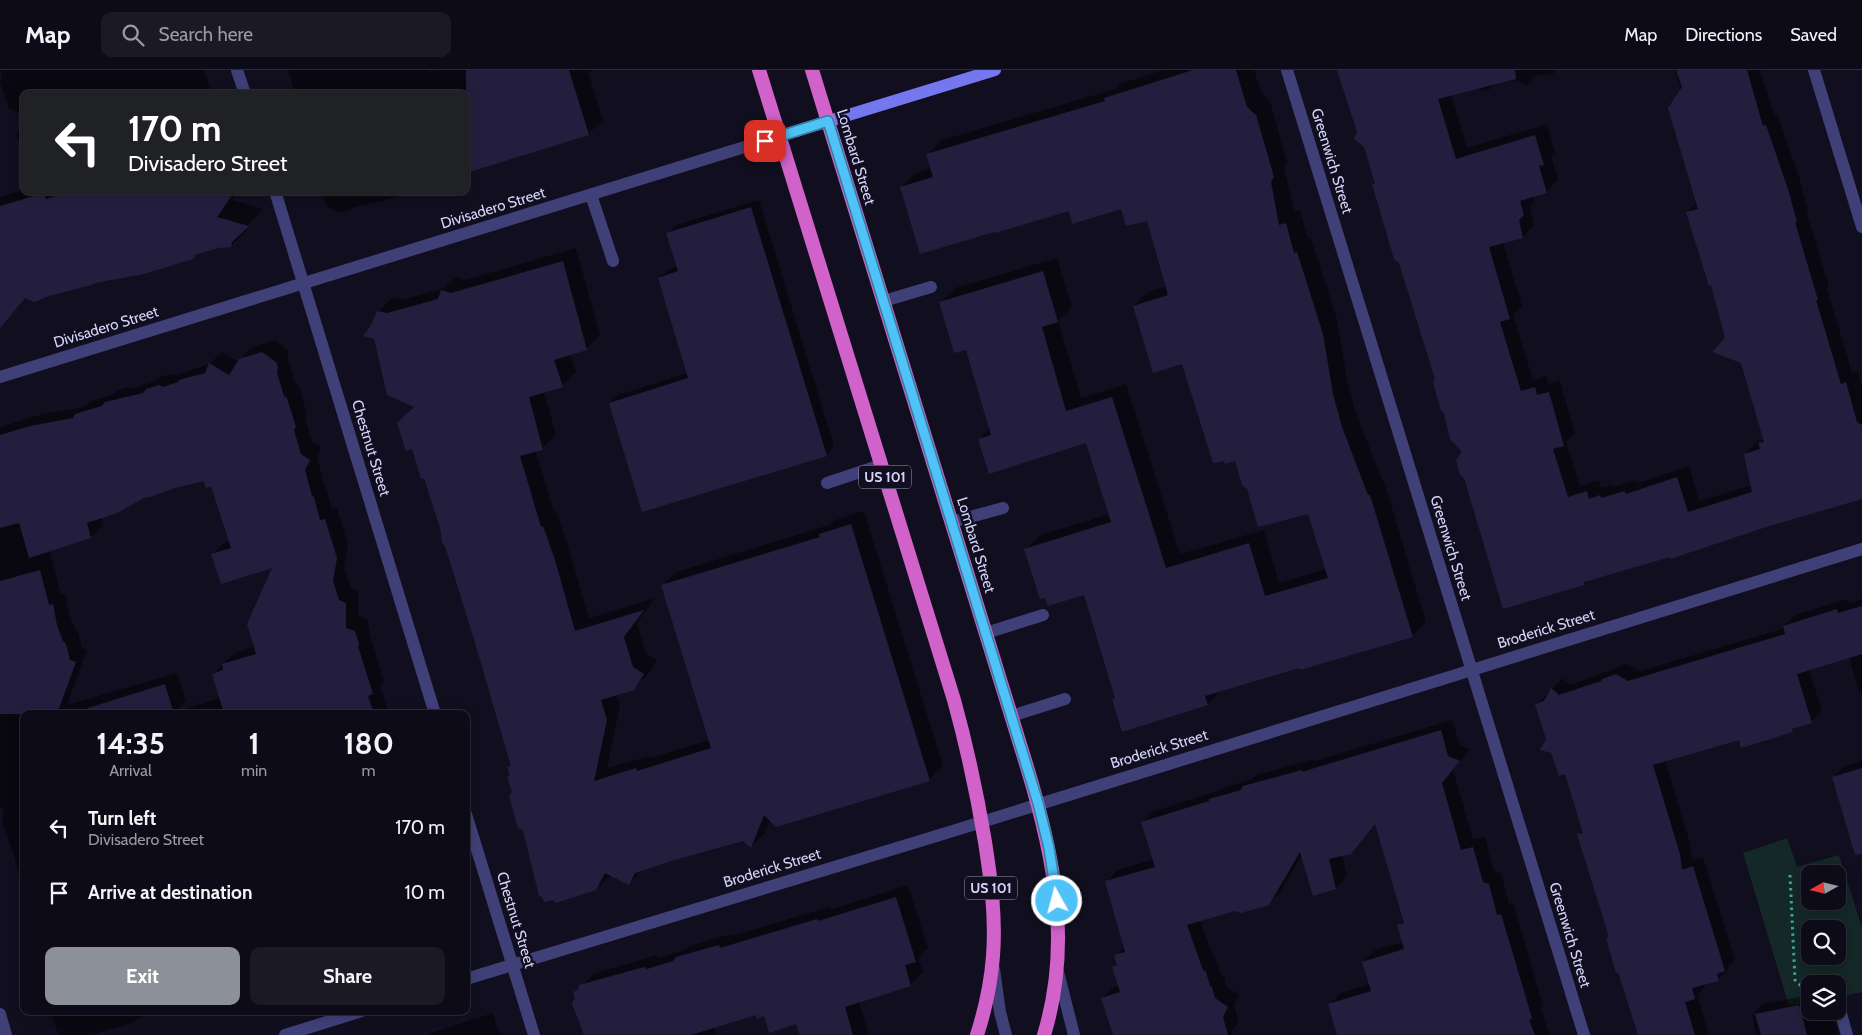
<!DOCTYPE html>
<style>
:root{--surface:#0d0b17;--page:#1b1924;--text:#f1f3f6;--muted:#9a9ba1;--line:#2d2b36;--accent:#8c9099}
body{margin:0;font-family:Cabin,sans-serif;background:var(--page);color:var(--text);height:100vh;display:flex;flex-direction:column;font-size:19px;white-space:nowrap}
*{box-sizing:border-box;margin:0}
p{font-size:16px;color:var(--muted)}
.icon{flex:none;width:28px;height:28px;fill:none;stroke:currentColor;stroke-width:2;stroke-linecap:round;stroke-linejoin:round}
.map{position:relative;flex:1;overflow:hidden}
.details{position:absolute;left:20px;top:640px;width:450px;height:305px;display:flex;flex-direction:column;background:var(--surface);border-radius:10px;box-shadow:0 2px 12px #0003,0 0 0 1px var(--line)}
.details>*{flex:none}
.banner{position:absolute;left:20px;top:20px;width:450px;height:105px;border-radius:10px;box-shadow:0 2px 12px #0003,0 0 0 1px var(--line);background:#202124;color:#fff;overflow:hidden}
.needle{width:32px;rotate:262deg}
.buttons{position:absolute;left:1801px;top:795px;display:grid;gap:10px}
.buttons a{display:grid;place-items:center;width:45px;height:45px;border-radius:10px;background:var(--surface);box-shadow:0 2px 12px #0003,0 0 0 1px var(--line);font-size:25px}
.pin{position:absolute;display:grid;place-items:center;width:42px;height:42px;color:#fff;margin:-21px;border-radius:10px;box-shadow:0 2px 8px #0006}
.me{position:absolute;width:55px;margin:-28px;rotate:353deg;stroke-linejoin:round;filter:drop-shadow(0 0 4px #0008)}
.turn{display:flex;align-items:center;gap:18px;height:105px;padding:0 25px;font-size:22px}
.turn .icon{width:65px;height:65px;stroke-width:2.5}
.turn b{display:block;font-size:35px;line-height:42px}
.eta{display:flex;justify-content:space-evenly;align-items:center;height:85px;text-align:center}
.eta b{font-size:30px;font-weight:700;line-height:35px}
.cta{display:flex;gap:10px;margin-top:auto;padding:10px 25px}
.cta a{flex:1;height:58px;border-radius:10px;background:var(--accent);color:#fff;font-size:20px;font-weight:700;line-height:58px;text-align:center}
.cta a+a{background:var(--page);color:var(--text)}
ul{padding:0;list-style:none}
li{display:flex;align-items:center;gap:15px;height:65px;padding:0 25px}
li div{flex:1}
li b{display:block;font-size:19px}
li em{font-style:normal}
header{display:flex;align-items:center;gap:30px;box-sizing:border-box;height:70px;padding:0 25px;background:var(--surface);border-bottom:1px solid var(--line)}
header strong{font-size:24px}
nav{display:flex;gap:28px;margin-inline-start:auto;font-size:18px}
.search{width:350px;height:45px;background:var(--page);display:flex;align-items:center;gap:12px;box-sizing:border-box;padding:0 18px;border-radius:10px;color:var(--muted);font-size:19px}
.map>svg:first-child{display:block}
</style>
<header>
<strong>Map</strong>
<div class="search"><svg class="icon" aria-label="search" viewBox="0 0 24 24"><circle cx="10" cy="10" r="6"/><path d="M15 15l6 6"/></svg>Search here</div>
<nav><a>Map</a><a>Directions</a><a>Saved</a></nav>
</header>
<div class="map">
<svg width="1862" height="965" viewBox="0 0 1862 965">
<rect width="100%" height="100%" fill="#110f1f"/>
<path fill="#132827" fill-rule="evenodd" d="M1787,768L1797,797L1839,785L1862,858V922L1838,927V914H1810V932L1789,936L1743,783ZM1810,804H1838V831H1810ZM1810,859H1838V886H1810Z"/>
<path fill="#0007" d="M0,0H204L212,24H24V47L8,37L0,11L2,7Z
M288,0H430V2L436,0H593L588,2L603,50L588,64L466,24H295Z
M1163,0H1254L1261,22L1270,31L1287,92L1284,97L1294,141L1300,140L1308,169L1311,168L1337,249L1347,309L1356,343L1383,412L1384,411L1426,552L1412,566L1222,619L1208,634L1113,629L1116,626L1084,523L1025,480L1040,465L1110,444L1087,371L979,370L990,358L967,278L941,232L955,218L1057,188L1072,237L1058,251L1081,328L1126,314L1180,484L1264,460L1279,513L1326,499L1309,442L1248,418L1235,390L1183,292L1134,236L1148,222L1167,216L1148,149L1122,138L1070,140L901,117L916,103L932,98L928,84L942,70L1115,19L1120,14Z
M1339,0H1556L1553,4L1536,5L1526,15L1516,10L1496,13L1486,22L1476,18L1451,24L1467,78L1547,54L1555,82L1551,86L1558,110L1546,122L1533,126L1535,132L1530,137L1534,155L1523,167L1503,172L1522,236L1513,245L1533,310L1546,306L1549,314L1560,311L1575,363L1566,372L1580,416L1599,410L1601,418L1612,414L1613,417L1637,410V413L1689,396L1699,431L1752,415L1745,384L1757,372L1764,369L1742,292L1726,268L1711,214L1687,142L1697,132L1681,20L1675,0H1760L1774,45L1777,44L1799,107L1808,139L1806,140L1829,217L1827,218L1852,303L1858,301L1862,317V428L1587,510L1584,514L1463,382L1436,309L1400,192L1373,115L1376,112L1365,76L1358,62Z
M24,56V87L16,64Z
M24,120V121H238L232,130L264,139L247,156V160L231,176L218,177L26,227L16,237L0,239V127Z
M326,121H409L406,124L383,131L354,137L349,141L338,143L326,136L323,126Z
M759,130L834,376L826,385L610,333L618,325L688,303L660,208L668,200L678,196L668,164L676,155Z
M576,178L600,265L586,279L570,284L576,302L562,316L544,321L556,365L542,378L535,380L555,444L557,443L568,476L589,548L655,528L637,553L646,584L657,590L647,605L633,619L616,624L620,636L607,698L650,686V688L709,670L662,516L676,502L829,455L835,450L864,441L943,696L929,710L770,749L765,763L751,776L744,769L670,790L642,800L629,814L611,805L596,819L524,759L508,708L511,705L508,697L512,694L416,337L388,325L371,257L378,242L392,228L402,230L444,218L456,207L466,210Z
M275,270L288,280V290L296,314L299,316L307,344L305,347L312,372L321,377L317,387L324,414L325,415L332,439L337,438L348,475L344,498L351,518L358,521V546L367,549L370,561L369,563L384,611L380,616L389,644H182L188,638L220,628L213,604L235,583L255,576L274,496L213,484L225,472L230,471L212,415L205,410L145,425L101,447L103,455L91,467L50,481L61,524L65,523L69,543L75,559L78,562L82,578L87,580L67,635L177,603L186,631L173,644H24V829L14,785L2,753L4,741L0,737V357L43,344L84,337L89,332L114,324L118,320L130,317L134,318L156,311L160,307L171,304L176,305L209,294L222,282L239,292L252,277Z
M1848,529L1849,533L1862,529V622L1859,623L1849,587L1809,600L1822,641L1811,652L1798,656L1792,661L1740,668L1665,690L1690,773L1692,790L1703,787L1735,890L1728,896L1729,899L1718,910L1704,914L1705,917L1697,925L1709,965H1639L1608,868L1610,866L1578,765L1583,760L1566,703L1556,697L1536,634L1549,623L1562,608L1570,615L1627,594L1640,601L1785,558L1784,556L1795,545Z
M1452,650L1460,675L1470,679L1453,700L1473,769L1485,767L1494,801L1501,803L1509,834L1513,833L1543,935L1540,938L1550,965H1339L1330,934L1341,923L1370,914L1363,892L1375,880L1403,872L1398,856L1404,850L1376,754L1350,783L1342,785L1347,806L1336,818L1302,785L1280,822L1268,834L1235,840L1200,850L1214,888L1217,891L1221,905L1224,906L1226,916L1239,925L1234,935L1239,953L1232,960L1233,965H1113L1102,928L1114,917L1119,915L1114,898L1118,893L1116,885L1125,877L1106,812L1118,800L1154,789L1143,752L1154,741L1218,721L1222,718L1252,709L1256,705L1314,689L1315,691L1321,689Z
M1862,691V751L1834,707L1844,696Z
M908,815L928,878L918,888L923,902L910,915L859,931L869,965H801L797,953L757,943L714,957L716,965H590L575,923L593,904L657,885L659,888L686,879L689,876L731,864L732,866L829,837L830,840Z
M1809,925L1810,941H1829L1831,950L1834,949L1839,965H1756L1752,945L1763,934Z
M51,941H161L137,949L134,952L92,965H58Z
M493,943L497,958L504,965H429L431,963Z"/>
<path fill="#231e3e" d="M466,0H569L589,65L466,103Z
M1193,0H1236L1247,37L1256,45L1274,107L1271,112L1279,155L1286,153L1294,183L1297,182L1323,264L1333,324L1342,357L1368,425H1370L1413,567L1300,600L1299,598L1205,626L1208,635L1122,662L1112,629L1115,628L1084,525L1048,536L1045,528L1040,529L1024,479L1111,452L1086,373L989,404L978,369L991,365L966,280L954,283L939,232L1043,201L1058,252L1042,257L1066,341L1112,327L1166,498L1249,473L1265,526L1328,508L1308,444L1258,457L1247,419L1242,415L1235,391L1225,394L1224,391L1213,393L1182,294L1153,303L1133,236L1168,225L1147,151L1126,156L1121,139L1072,154L1069,141L995,163L994,162L920,184L900,117L933,107L926,84L1105,31L1104,28Z
M1337,0H1515L1516,9L1438,29L1456,89L1535,65L1544,95L1539,96L1547,123L1520,131L1524,145L1519,150L1523,168L1489,177L1510,249L1500,252L1521,321L1535,317L1537,325L1549,322L1564,376L1553,379L1568,427L1587,421L1589,429L1600,425L1601,428L1625,421L1626,424L1677,407L1688,442L1752,422L1744,384L1760,379L1758,373L1764,372L1741,293L1712,282L1725,268L1711,215L1709,216L1686,142L1698,139L1668,38L1682,17L1676,0H1747L1763,56L1766,55L1788,119L1797,152H1795L1818,230H1816L1841,314L1846,312L1857,352L1862,355V429L1766,457L1670,489V487L1584,512V515L1503,539L1464,408L1460,405L1456,390L1462,382L1450,369L1444,343L1441,341L1433,312L1435,309L1399,193L1394,189L1372,114H1375L1364,77L1354,69L1357,62Z
M72,121H235L217,147L249,156L232,172L231,177L218,178L195,185L193,189L144,204L95,213V214L49,226L34,232L25,228L0,258V136L44,123L46,129Z
M751,137L827,386L642,442L609,333L688,308L658,208L678,201L666,163Z
M563,191L587,280L554,290L563,317L529,327L543,380L520,386L541,457L543,456L555,490L575,561L644,540L624,567L633,597L644,604L634,620L601,630L607,650L594,711L636,698L637,701L711,678L661,515L820,467L819,464L851,454L930,711L776,757L764,745L751,778L743,771L671,791L635,803L629,815L605,803L596,820L556,833L553,830L544,832L542,827L539,826L523,760L518,758L509,726L512,722L507,707L510,706L507,697L511,696L473,566L445,476L442,473L440,458L424,408L421,409L412,379L406,381L397,353L414,337L387,325L374,269L363,266L370,257L377,241L387,243L438,229L441,220L451,223Z
M262,282L276,292L278,298L277,303L284,326L287,328L296,357L294,360L301,384L310,390L305,400L312,426L314,427L320,450L325,449L337,488L333,511L339,530L346,533V558L355,561L359,574L358,576L373,624L368,626L374,644H224L212,604L223,600L222,594L256,584L247,554L272,498L221,514L211,484L231,478L211,416L206,418L204,411L175,418L150,427H146L117,443L87,453L91,468L29,488L19,453L0,458V365L30,356L73,348L75,344L102,336L105,332L143,323L146,319L159,315L163,317L178,312L179,310L205,303L209,293L229,305L239,289Z
M40,500L49,535L53,534L57,555L63,571L66,574L70,590L76,592L57,644H0V511Z
M1862,536V584L1797,604L1812,653L1792,659L1793,662L1741,678L1739,670L1653,695L1680,784L1682,800L1693,796L1725,901L1717,904L1719,911L1692,918L1695,929L1685,932L1695,965H1638L1618,902L1616,903L1606,868L1609,867L1577,764L1583,763L1565,704L1559,706L1551,683L1540,680L1546,669L1535,634L1544,631L1551,618L1559,625L1601,611L1602,609L1616,604L1628,611L1785,564L1783,556L1837,539L1838,543Z
M165,614L174,644H89L88,638Z
M1441,660L1448,686L1460,691L1442,713L1461,780L1473,777L1483,812L1489,814L1497,845L1501,844L1532,948L1529,950L1535,965H1337L1328,934L1371,921L1362,892L1404,879L1397,855L1404,853L1375,754L1351,784L1329,789L1336,819L1313,826L1300,782L1269,835L1241,843L1235,841L1187,855L1203,900L1206,902L1210,916L1212,917L1215,928L1228,937L1223,947L1228,965H1113L1101,928L1120,922L1112,897L1117,895L1114,885L1125,882L1105,811L1155,797L1141,752L1209,731V729L1241,720L1243,716L1302,700L1303,702L1308,700Z
M1862,698V784L1855,785L1832,707Z
M896,827L916,892L905,895L911,916L845,937L853,965H800L796,954L769,963L764,946L757,949L756,945L691,965H584L572,933L575,928L573,922L578,920L579,915L644,897L647,899L673,891L676,887L719,875L720,878L817,849L818,851Z
M1799,935L1807,965H1761L1755,944Z"/>
<g fill="none" stroke-linecap="round" stroke-linejoin="round">
<path stroke="#3ca59a" stroke-width="3" stroke-dasharray="2.5 4" stroke-linecap="butt" d="M1790,805L1795,910L1810,925"/>
<path stroke="#404079" stroke-width="12" d="M591,125L613,191
M884,231L931,217
M827,413L881,395
M952,452L1003,438
M986,563L1043,545
M1011,646L1065,629"/>
<path stroke="#404079" stroke-width="12" d="M237,0L245,24
M1287,0L1584,965
M1814,0L1862,157
M275,121L435,644
M466,744L534,965
M466,909L943,764L1862,479
M1838,933L1847,965
M0,944L6,965
M285,965L362,941"/>
<path stroke="#404079" stroke-width="12" d="M0,307L780,66
M994,899L1000,942L1006,965
M1058,902L1074,965"/>
<path stroke="#7577ef" stroke-width="12" d="M780,66L995,0"/>
<path stroke="#d062ca" stroke-width="14" d="M759,0L954,630C967,677 977,724 985,772C991,810 996,848 993,886C991,913 985,940 977,965
M812,0L1027,697C1054,786 1072,873 1044,965"/>
</g>
<g fill="none" stroke-linecap="round" stroke-linejoin="round">
<defs>
<path id="route" d="M765,71L828,51L1038,733L1049,778L1057,831"/>
</defs>
<use href="#route" stroke="#337fa1" stroke-width="12"/>
<use href="#route" stroke="#4fc3f7" stroke-width="9"/>
</g>
<g text-anchor="middle" dominant-baseline="central" stroke-width="5" stroke-linejoin="round" paint-order="stroke">
<g fill="#110f1f" stroke="#9b98b8" stroke-width="1">
<rect x="859" y="395.5" width="52" height="23" rx="4"/>
<rect x="965" y="806.5" width="52" height="23" rx="4"/>
</g>
<g font-size="14" font-weight="bold" fill="#d6d3fa">
<text x="885" y="407">US 101</text>
<text x="991" y="818">US 101</text>
</g>
<g font-size="15" fill="#d6d3fa" stroke="#110f1f">
<text transform="translate(856 87) rotate(73)">Lombard Street</text>
<text transform="translate(1332 91) rotate(73)">Greenwich Street</text>
<text transform="translate(493 138) rotate(-17)">Divisadero Street</text>
<text transform="translate(106 257) rotate(-17)">Divisadero Street</text>
<text transform="translate(371 378) rotate(73)">Chestnut Street</text>
<text transform="translate(976 475) rotate(73)">Lombard Street</text>
<text transform="translate(1451 478) rotate(73)">Greenwich Street</text>
<text transform="translate(1546 559) rotate(-17)">Broderick Street</text>
<text transform="translate(1159 679) rotate(-17)">Broderick Street</text>
<text transform="translate(772 798) rotate(-17)">Broderick Street</text>
<text transform="translate(516 850) rotate(73)">Chestnut Street</text>
<text transform="translate(1570 865) rotate(73)">Greenwich Street</text>
</g>
</g>
</svg>
<div class="buttons">
<a><svg class="needle" viewBox="-14 -14 28 28"><path d="M0-13l5 13h-10z" fill="#e53935"/><path d="M0 13l5-13h-10z" fill="#9a9ba1"/></svg></a>
<a><svg class="icon" aria-label="search" viewBox="0 0 24 24"><circle cx="10" cy="10" r="6"/><path d="M15 15l6 6"/></svg></a>
<a><svg class="icon" aria-label="layers" viewBox="0 0 24 24"><path d="M12 4l9 5-9 5-9-5zM3 14l9 5 9-5"/></svg></a>
</div>
<div class="pin" style="left:765px;top:71px;background:#d93025"><svg class="icon" aria-label="arrive" viewBox="0 0 24 24"><path d="M6 21V4h12l-3 4 3 4H6"/></svg></div>
<svg class="me" style="left:1057px;top:831px" viewBox="-20 -20 40 40"><circle r="17" fill="#4fc3f7" stroke="#fff" stroke-width="3"/><path d="M0-11L8 9 0 5-8 9z" fill="#fff"/></svg>
<div class="banner">
<div class="turn"><svg class="icon" aria-label="left" viewBox="0 0 24 24"><path d="M17 20v-9H6M10 6l-5 5 5 5"/></svg><div><b>170 m</b>Divisadero Street</div></div>
</div>
<section class="details">
<div class="eta">
<div><b>14:35</b><p>Arrival</p></div>
<div><b>1</b><p>min</p></div>
<div><b>180</b><p>m</p></div>
</div>
<ul>
<li><svg class="icon" aria-label="left" viewBox="0 0 24 24"><path d="M17 20v-9H6M10 6l-5 5 5 5"/></svg><div><b>Turn left</b><p>Divisadero Street</p></div><em>170 m</em></li>
<li><svg class="icon" aria-label="arrive" viewBox="0 0 24 24"><path d="M6 21V4h12l-3 4 3 4H6"/></svg><div><b>Arrive at destination</b></div><em>10 m</em></li>
</ul>
<div class="cta"><a>Exit</a><a>Share</a></div>
</section>
</div>
